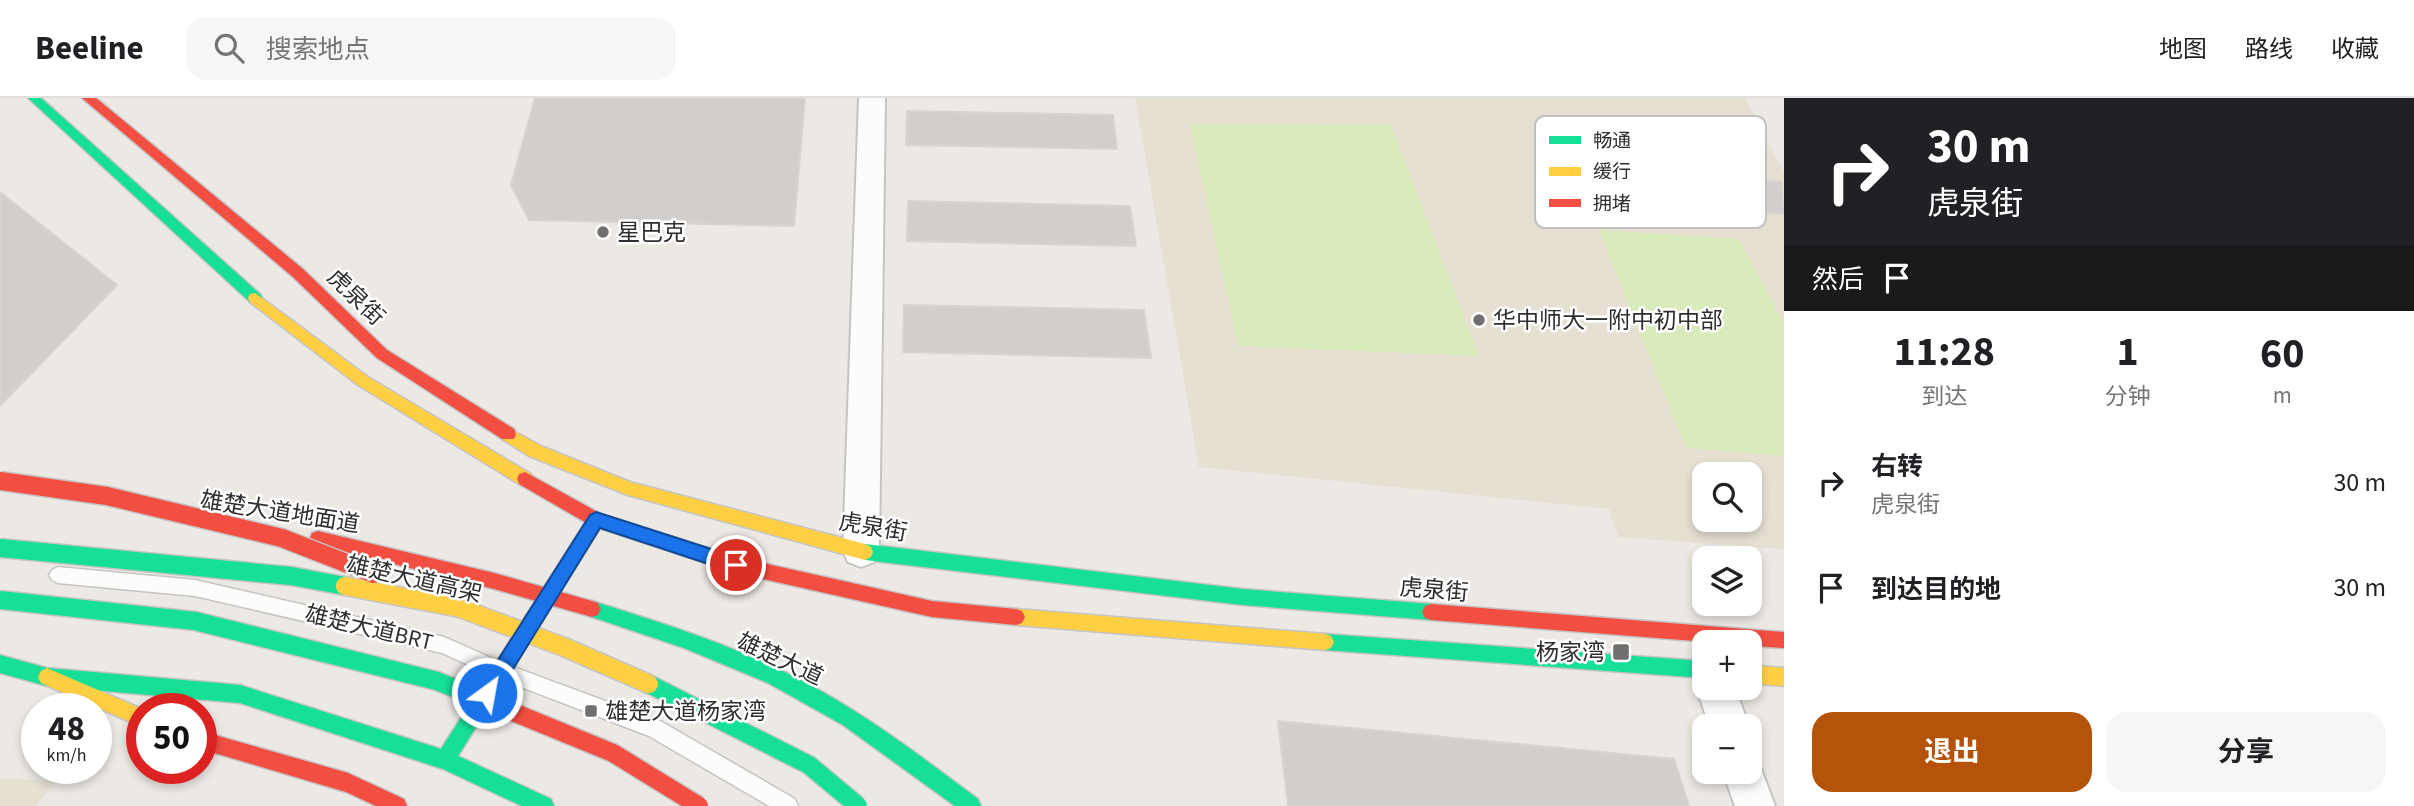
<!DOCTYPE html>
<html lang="zh">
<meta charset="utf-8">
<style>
:root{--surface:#fff;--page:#f6f6f6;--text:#202124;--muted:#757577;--line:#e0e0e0;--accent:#b45309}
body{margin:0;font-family:"Source Sans 3","Noto Sans SC",sans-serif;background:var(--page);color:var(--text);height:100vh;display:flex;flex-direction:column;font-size:26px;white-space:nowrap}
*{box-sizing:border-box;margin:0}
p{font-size:23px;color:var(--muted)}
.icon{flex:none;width:38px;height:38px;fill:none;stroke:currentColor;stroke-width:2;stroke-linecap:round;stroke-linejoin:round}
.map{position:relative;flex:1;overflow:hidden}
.details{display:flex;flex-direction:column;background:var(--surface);width:630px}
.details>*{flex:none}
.hud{background:#202124;color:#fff;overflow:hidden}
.tools{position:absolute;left:1692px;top:364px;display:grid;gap:14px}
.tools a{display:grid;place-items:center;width:70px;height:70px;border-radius:14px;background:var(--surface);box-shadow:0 4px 10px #0003;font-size:35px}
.speed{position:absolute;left:21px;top:595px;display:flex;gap:14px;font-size:35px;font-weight:700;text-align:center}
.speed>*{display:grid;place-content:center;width:91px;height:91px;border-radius:50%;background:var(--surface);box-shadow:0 4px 10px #0003;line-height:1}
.speed small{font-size:18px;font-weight:400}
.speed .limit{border:10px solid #d22;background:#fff;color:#111}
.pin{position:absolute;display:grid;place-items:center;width:60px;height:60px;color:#fff;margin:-30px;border:4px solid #fff;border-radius:50%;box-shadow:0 2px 7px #0007}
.me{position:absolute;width:77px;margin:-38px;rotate:32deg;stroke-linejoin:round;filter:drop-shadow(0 0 5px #0008)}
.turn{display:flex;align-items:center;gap:24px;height:147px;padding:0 28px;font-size:32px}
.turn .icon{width:91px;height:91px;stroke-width:2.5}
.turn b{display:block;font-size:49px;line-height:60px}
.then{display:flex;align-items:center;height:66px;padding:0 28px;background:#0003;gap:14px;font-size:26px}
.eta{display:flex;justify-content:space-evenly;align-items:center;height:119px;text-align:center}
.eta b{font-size:42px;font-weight:700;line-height:49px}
.button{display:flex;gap:14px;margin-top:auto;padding:14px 28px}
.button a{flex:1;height:80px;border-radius:21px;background:var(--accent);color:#fff;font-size:28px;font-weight:700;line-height:80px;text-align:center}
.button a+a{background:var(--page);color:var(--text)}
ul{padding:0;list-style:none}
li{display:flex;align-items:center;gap:21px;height:105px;padding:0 28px}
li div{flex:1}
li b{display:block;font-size:26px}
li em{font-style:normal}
header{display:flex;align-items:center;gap:42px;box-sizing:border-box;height:98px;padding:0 35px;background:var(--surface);border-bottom:2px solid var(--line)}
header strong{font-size:33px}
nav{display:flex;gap:38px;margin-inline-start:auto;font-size:24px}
.search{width:490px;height:63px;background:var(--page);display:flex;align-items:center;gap:18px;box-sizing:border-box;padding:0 24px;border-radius:21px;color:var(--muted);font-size:26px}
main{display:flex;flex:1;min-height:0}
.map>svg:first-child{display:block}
</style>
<header>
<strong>Beeline</strong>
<div class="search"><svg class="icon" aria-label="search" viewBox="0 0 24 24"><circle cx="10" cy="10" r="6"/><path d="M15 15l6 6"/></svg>搜索地点</div>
<nav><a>地图</a><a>路线</a><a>收藏</a></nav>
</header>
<main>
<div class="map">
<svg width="1784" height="708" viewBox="0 0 1784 708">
<rect width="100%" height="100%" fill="#ece8e4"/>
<path fill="#e6e0d3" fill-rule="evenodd" d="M1135,0H1745L1784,74V451L1618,439L1609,411L1199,369ZM1704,376H1750V422H1704Z
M0,681L57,682L36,708H0Z"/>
<path fill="#d9eabb" d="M1190,26L1391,27L1479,258L1238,248Z
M1599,132L1739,141L1784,225V358L1686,350Z"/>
<path fill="#d1cecb" stroke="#d7d4d0" stroke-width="2" d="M535,0H805L794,128L529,122L511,87Z
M907,13L1113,17L1117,51L906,47Z
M1626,21L1746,27L1766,60L1638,53L1650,77L1781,84L1784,116L1623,107L1590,37L1635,39Z
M0,94L117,187L0,308Z
M908,103L1130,108L1136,148L907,143Z
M904,207L1144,212L1151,260L903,254Z
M1278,623L1674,661L1689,708H1288Z"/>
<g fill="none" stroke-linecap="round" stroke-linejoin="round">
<defs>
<path id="lane" d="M58,469L195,482L444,539L505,566L662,624L795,701L798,708H769L649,638L495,579L442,555L195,498L58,485L52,482L49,477L52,472Z"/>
<path id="street" d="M859,0H885L879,453L874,464L861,469L848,464L843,453Z
M1704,576V590H1735L1749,628H1709L1697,590Z
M1750,657L1757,660L1775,708H1735L1723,674H1750Z"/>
<path id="fast" d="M28,0H41L260,196L262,200L260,204H250Z
M596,415L602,417L604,422L602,427L458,658L551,701L554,708H522L443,671L240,605L47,588L0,575V557L47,570L240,587L441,651L590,417Z
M865,446L1243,491L1431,506L1437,508L1440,514L1437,520L1431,522L1243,507L865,462L859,459L857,454L859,449Z
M592,503C666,526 742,550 810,587C870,619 924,661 978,701L981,708H955L843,627L768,585L684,550L586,517L583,511L586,505Z
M1325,536L1704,563V580L1325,552L1319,550L1316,544L1319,538Z"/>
<path id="slow" d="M255,195L368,279L531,376L533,381L531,386L525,388L519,386L358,287L250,204L248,200L250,196Z
M508,330L541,348L630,384L865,446L871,449L873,454L871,459L865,462L628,397L529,358L502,341L500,336L502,331Z
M1016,511L1325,536L1331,538L1334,544L1331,550L1325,552L1016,527L1010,525L1007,519L1010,513Z
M1750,567L1784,570V588L1750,585Z
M47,570L142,611V629L41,585L38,579L41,573Z"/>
<path id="jam" d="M82,0H96L303,171L387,252L514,331L516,336L514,341H502L377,260L293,179Z
M525,374L601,416L736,459L932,503L1016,511L1022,513L1025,519L1022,525L1016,527L932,519L736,475L590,427L519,386L517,381L519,376Z
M318,433L494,475L592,503L598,505L601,511L598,517L592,519L494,491L318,447L312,445L310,440L312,435Z
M1431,506L1784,534V550L1750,548V544H1708L1431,522L1425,520L1422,514L1425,508Z
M201,633L348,675L404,701L407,708H376L346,694L201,651Z"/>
</defs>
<use href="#lane" stroke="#c5c4c5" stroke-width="3"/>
<use href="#street" stroke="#c5c4c5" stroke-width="4"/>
<use href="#fast" stroke="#c5c4c5" stroke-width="3"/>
<use href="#slow" stroke="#c5c4c5" stroke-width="3"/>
<use href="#jam" stroke="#c5c4c5" stroke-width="3"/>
<use href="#lane" fill="#fcfcfb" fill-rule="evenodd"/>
<use href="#street" fill="#fcfcfb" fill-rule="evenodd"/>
<use href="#fast" fill="#16e098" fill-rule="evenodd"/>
<use href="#slow" fill="#ffcf43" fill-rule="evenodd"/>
<use href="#jam" fill="#f24e42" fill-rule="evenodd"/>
<defs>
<path id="fast-bridge" d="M0,450L291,478L345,488
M0,502L195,523L437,583L469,596
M649,586L809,667L858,708"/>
<path id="slow-bridge" d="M345,488L460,510L564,549L649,586"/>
<path id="jam-bridge" d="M0,383L107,398L282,440L374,476
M469,596L613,655L699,708"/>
</defs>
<use href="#fast-bridge" stroke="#c6c5c4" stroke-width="21" stroke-linecap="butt"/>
<use href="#slow-bridge" stroke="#c6c5c4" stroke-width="21" stroke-linecap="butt"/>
<use href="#jam-bridge" stroke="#c6c5c4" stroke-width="21" stroke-linecap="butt"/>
<use href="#fast-bridge" stroke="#16e098" stroke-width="18"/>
<use href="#slow-bridge" stroke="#ffcf43" stroke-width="18"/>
<use href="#jam-bridge" stroke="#f24e42" stroke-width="18"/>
</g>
<path fill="#1a73e8" stroke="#114b97" stroke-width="2" d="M596,414L736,459L745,467L736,475L600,430L494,602L487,604L481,602L478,595L481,589L590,417Z"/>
<g fill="#706f6e" stroke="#fff" stroke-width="2.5">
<circle cx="603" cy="134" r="7"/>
<circle cx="1479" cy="222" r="7"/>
<rect x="1612" y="545" width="18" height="18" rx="3.5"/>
<rect x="584" y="606" width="14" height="14" rx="3.5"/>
</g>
<g text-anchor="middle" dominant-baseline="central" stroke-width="5" stroke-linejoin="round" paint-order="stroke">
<g font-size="23" fill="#2e2e2e" stroke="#fff" text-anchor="start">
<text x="617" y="134">星巴克</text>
<text x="1493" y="222">华中师大一附中初中部</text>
<text x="1605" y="554" text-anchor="end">杨家湾</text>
<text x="605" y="613">雄楚大道杨家湾</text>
</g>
<g font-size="23" fill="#2e2e2e" stroke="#fff">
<text transform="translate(356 199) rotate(44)">虎泉街</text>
<text transform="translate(280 414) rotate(9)">雄楚大道地面道</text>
<text transform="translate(873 429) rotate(10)">虎泉街</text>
<text transform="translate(414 481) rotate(13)">雄楚大道高架</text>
<text transform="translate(1434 492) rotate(5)">虎泉街</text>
<text transform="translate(369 530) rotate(13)">雄楚大道BRT</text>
<text transform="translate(780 561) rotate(25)">雄楚大道</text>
</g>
</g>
<rect x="1535" y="18" width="231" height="112" rx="10" fill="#fff" stroke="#c0c0c0" stroke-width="2"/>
<rect x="1549" y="38" width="32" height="8" fill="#16e098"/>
<rect x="1549" y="69" width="32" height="9" fill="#ffcf43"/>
<rect x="1549" y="101" width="32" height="8" fill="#f24e42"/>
<g font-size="19" fill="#2e2e2e">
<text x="1593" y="49">畅通</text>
<text x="1593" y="80">缓行</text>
<text x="1593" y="112">拥堵</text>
</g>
</svg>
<div class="tools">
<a><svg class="icon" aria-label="search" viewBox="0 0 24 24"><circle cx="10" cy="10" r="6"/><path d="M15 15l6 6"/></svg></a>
<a><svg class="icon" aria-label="layers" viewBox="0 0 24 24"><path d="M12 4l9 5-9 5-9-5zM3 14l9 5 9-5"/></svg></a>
<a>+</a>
<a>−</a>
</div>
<div class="speed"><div>48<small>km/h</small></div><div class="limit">50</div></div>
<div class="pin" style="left:736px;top:467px;background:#d93025"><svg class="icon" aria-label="arrive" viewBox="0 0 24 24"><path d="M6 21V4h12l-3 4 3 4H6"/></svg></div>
<svg class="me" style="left:487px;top:595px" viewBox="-20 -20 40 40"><circle r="17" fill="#1a73e8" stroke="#fff" stroke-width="3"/><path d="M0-11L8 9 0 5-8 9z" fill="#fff"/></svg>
</div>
<section class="details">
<div class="hud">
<div class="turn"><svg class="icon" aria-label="right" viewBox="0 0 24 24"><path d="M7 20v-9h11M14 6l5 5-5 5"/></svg><div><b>30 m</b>虎泉街</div></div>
<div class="then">然后<svg class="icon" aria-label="arrive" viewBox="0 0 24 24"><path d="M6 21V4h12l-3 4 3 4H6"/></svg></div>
</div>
<div class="eta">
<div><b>11:28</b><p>到达</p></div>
<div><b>1</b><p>分钟</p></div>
<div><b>60</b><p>m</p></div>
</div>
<ul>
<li><svg class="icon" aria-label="right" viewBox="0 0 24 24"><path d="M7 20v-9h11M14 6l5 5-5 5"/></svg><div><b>右转</b><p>虎泉街</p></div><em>30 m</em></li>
<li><svg class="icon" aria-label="arrive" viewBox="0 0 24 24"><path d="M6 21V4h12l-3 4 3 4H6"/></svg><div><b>到达目的地</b></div><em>30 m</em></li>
</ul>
<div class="button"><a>退出</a><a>分享</a></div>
</section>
</main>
